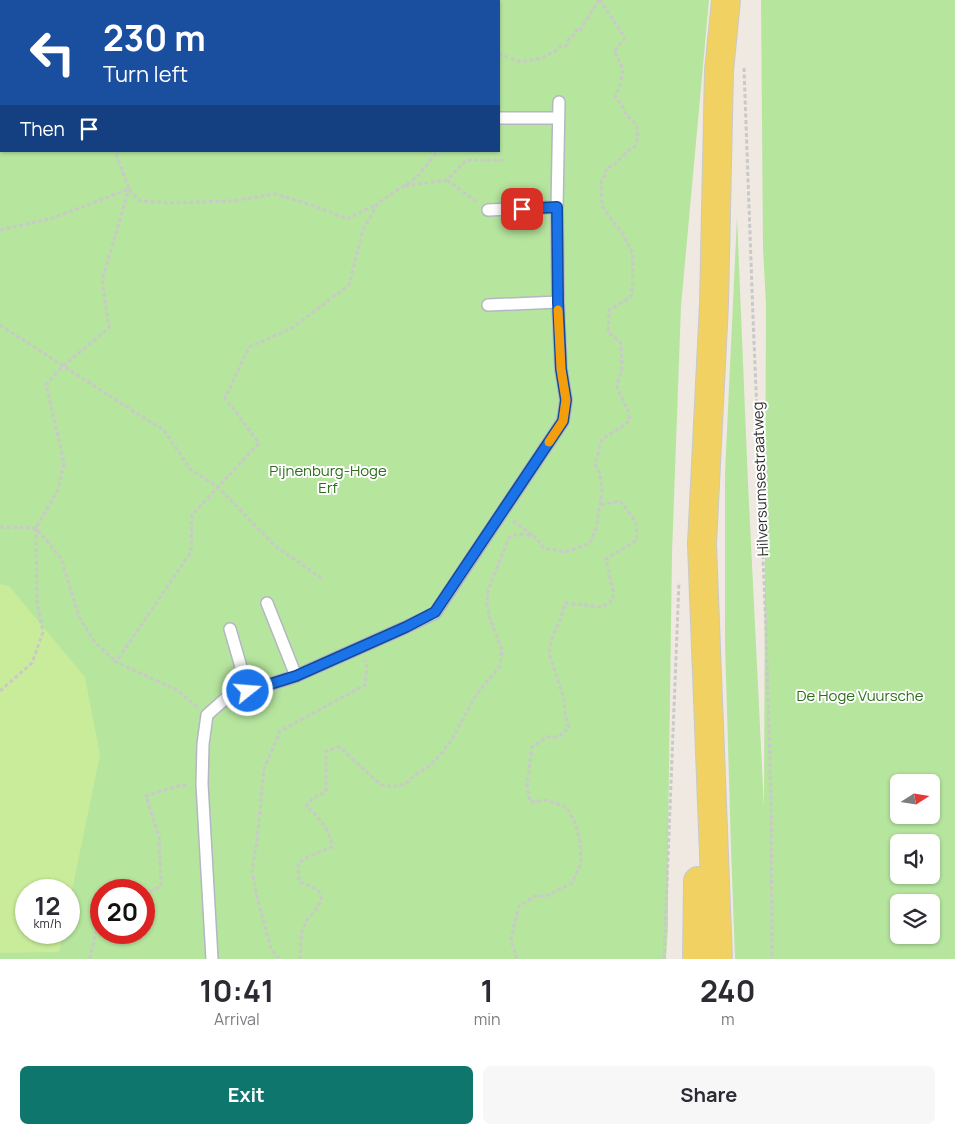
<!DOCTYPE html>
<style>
:root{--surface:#fff;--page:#f7f7f7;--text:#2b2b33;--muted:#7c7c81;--accent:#0f766e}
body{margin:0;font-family:Manrope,sans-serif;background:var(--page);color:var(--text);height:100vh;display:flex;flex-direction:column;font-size:19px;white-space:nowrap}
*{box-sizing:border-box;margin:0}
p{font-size:16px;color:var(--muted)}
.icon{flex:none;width:28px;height:28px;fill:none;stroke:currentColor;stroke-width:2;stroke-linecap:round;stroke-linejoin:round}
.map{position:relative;height:959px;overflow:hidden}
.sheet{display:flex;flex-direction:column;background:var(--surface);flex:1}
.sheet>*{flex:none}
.hud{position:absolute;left:0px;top:0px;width:500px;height:152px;box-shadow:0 1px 4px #0004;background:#1a4fa0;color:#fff;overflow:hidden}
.needle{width:32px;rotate:78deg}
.fabs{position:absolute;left:890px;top:774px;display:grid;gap:10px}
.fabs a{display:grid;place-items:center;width:50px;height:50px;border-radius:8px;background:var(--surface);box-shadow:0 1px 4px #0004;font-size:25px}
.speed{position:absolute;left:15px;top:879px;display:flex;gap:10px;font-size:25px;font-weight:700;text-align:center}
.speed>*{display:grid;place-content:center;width:65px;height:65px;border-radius:50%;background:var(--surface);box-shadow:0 1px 4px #0004;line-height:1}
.speed small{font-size:12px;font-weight:400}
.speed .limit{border:8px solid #d22;background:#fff;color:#111}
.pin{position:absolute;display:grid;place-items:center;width:42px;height:42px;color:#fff;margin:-21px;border-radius:10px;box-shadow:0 2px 8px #0006}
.me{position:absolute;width:55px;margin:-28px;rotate:73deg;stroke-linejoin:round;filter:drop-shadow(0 0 4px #0008)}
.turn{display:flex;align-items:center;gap:18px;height:105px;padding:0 20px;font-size:22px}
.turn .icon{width:65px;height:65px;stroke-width:2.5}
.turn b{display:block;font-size:35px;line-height:42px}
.then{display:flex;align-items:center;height:48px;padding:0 20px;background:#0003;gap:10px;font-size:19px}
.eta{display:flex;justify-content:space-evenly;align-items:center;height:85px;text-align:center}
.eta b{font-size:30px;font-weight:700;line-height:35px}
.action{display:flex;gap:10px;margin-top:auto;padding:10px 20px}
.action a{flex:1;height:58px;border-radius:8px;background:var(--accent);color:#fff;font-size:20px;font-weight:700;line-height:58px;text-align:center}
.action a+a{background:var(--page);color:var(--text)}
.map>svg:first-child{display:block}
</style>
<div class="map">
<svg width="955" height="959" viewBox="0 0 955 959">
<rect width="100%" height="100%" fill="#efe9e1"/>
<path fill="#b6e59e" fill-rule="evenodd" d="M0,0H709L681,306L672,553L668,842V926L666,959H0ZM1,1H499V151H1ZM26,890H69V932H26ZM101,890H144V932H101Z
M761,0H955V959H735L731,848L725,642V473L737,217L748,483L764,808L766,304L763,248ZM931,782V815H899V782ZM931,842V875H899V842ZM931,902V935H899V902Z"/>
<path fill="#c9ec9a" d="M0,584L9,586L85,677L100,755L69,905V890H26V932L63,933L59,952L0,953Z"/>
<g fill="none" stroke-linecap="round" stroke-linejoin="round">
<defs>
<path id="service" d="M499,118H558
M488,210L557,207
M488,305L558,302
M267,603L296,676
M230,629L248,691
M212,959L202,784L203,744L207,715L225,699L296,676L406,627L435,613L563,421L566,400L561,369L558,302L557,207L559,102"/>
<path id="primary" d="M697,959L698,881
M718,959L702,544L714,304L719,71L726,0"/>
</defs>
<use href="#service" stroke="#b4b7c1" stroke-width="14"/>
<use href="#primary" stroke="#c9c9c9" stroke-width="30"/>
<path stroke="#c9c9c9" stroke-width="3" stroke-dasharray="4 2.5" stroke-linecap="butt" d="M62,0L63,1
M402,0L403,1
M446,0L447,1
M499,53L501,55L521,62L542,58L555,51L561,46H566L568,40L574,35L576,30L579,32L599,0
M744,68L753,317L766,630L771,796L772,959
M447,180L477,202
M405,186L447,180L466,160H504
M129,190L140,201L172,203L232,201L275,194L315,206L347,219L377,204
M0,230L53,218L129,189L115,151
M0,325L144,418L164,430L190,469L218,487L274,545L321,578
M513,521L533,535
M0,527L36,528L61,558L79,617L94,641L116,662
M0,691L32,663L43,632L37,603L36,528L58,490L64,463L46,384L63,366L109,328L102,280L129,189
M197,707L177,690L116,662L191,552L192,515L259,443L225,398L249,347L292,328L349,285L363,230L378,203L416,178L438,151
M105,890H107
M144,895L161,886L159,837L146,796L178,786L189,785
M90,959L101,908
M279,959L271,949L256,893L252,870L257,840L264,769L280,731L365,685L367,665L365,660
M301,959L300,957C301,947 300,935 304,926C305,921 310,917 313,913C329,894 319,888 299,882L298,863L310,856L332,847C330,829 319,818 306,806L313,798L326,792V751L340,747L374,779L382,785L392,787L407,783L416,774L428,767L441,754L452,739L476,695L500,666L502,650L490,619L487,606L488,591L508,539L511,536L522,534L535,537L544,548L566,552L590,543L596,529L602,491L600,473L595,465L602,439L620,428L630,420L628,410L617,388L618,381L622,369L621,343L608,332L609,310L625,301L632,295L633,254L624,236L602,206L601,182L606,174V168L613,166L628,151L635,146L638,137L636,124L626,115L622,105L615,97L620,86L623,69L614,51L625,38L600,0
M517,959L511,939L519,906L535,896H546L572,883L581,864L580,841L574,820L566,807L547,800L530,802L527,786L532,747L547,737H558L569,728L565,713L564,699L549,653L553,635L561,618L565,603L602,607L613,600V591L606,559L637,540L636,522L620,501L600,505
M664,959L679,582"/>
<use href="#service" stroke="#fff" stroke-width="11"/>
<use href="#primary" stroke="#f2d163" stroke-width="28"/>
</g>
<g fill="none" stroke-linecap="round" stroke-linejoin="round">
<defs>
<path id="route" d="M248,691L296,676L406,627L435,612L563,421L566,400L561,369L558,302L557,207L522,209"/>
</defs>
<use href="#route" stroke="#114b97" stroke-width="12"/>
<use href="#route" stroke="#1a73e8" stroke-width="9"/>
<path stroke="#f59e0b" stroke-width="9" d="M549,442L563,421L566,400L561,369L558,310"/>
</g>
<g text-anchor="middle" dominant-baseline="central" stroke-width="4" stroke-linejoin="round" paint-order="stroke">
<g font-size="15" fill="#2c6e1b" stroke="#fff">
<text x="328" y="470">Pijnenburg-Hoge<tspan x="328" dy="17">Erf</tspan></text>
<text x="860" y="695">De Hoge Vuursche</text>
</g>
<g font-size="15" fill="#2e2e2e" stroke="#fff">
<text transform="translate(760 479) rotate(-92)">Hilversumsestraatweg</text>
</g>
</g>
</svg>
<div class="fabs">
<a><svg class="needle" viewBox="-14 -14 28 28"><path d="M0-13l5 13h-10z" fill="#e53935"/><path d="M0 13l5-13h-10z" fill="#7c7c81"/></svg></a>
<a><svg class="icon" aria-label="sound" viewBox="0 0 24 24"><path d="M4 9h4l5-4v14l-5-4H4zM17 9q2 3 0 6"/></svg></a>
<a><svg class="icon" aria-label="layers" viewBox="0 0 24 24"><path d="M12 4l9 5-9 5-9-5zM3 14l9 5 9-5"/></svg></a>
</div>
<div class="speed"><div>12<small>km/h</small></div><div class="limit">20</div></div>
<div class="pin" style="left:522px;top:209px;background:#d93025"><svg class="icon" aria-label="arrive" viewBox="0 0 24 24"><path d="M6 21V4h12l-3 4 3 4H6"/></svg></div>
<svg class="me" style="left:248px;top:691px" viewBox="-20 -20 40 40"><circle r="17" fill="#1a73e8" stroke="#fff" stroke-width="3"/><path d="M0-11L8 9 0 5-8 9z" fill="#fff"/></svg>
<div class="hud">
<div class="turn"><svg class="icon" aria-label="left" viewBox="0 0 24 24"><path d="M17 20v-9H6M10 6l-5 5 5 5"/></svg><div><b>230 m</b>Turn left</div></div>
<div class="then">Then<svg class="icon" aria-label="arrive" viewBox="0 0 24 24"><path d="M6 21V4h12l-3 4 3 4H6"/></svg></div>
</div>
</div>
<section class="sheet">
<div class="eta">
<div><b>10:41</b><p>Arrival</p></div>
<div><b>1</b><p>min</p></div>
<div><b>240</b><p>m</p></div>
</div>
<div class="action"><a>Exit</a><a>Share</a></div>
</section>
